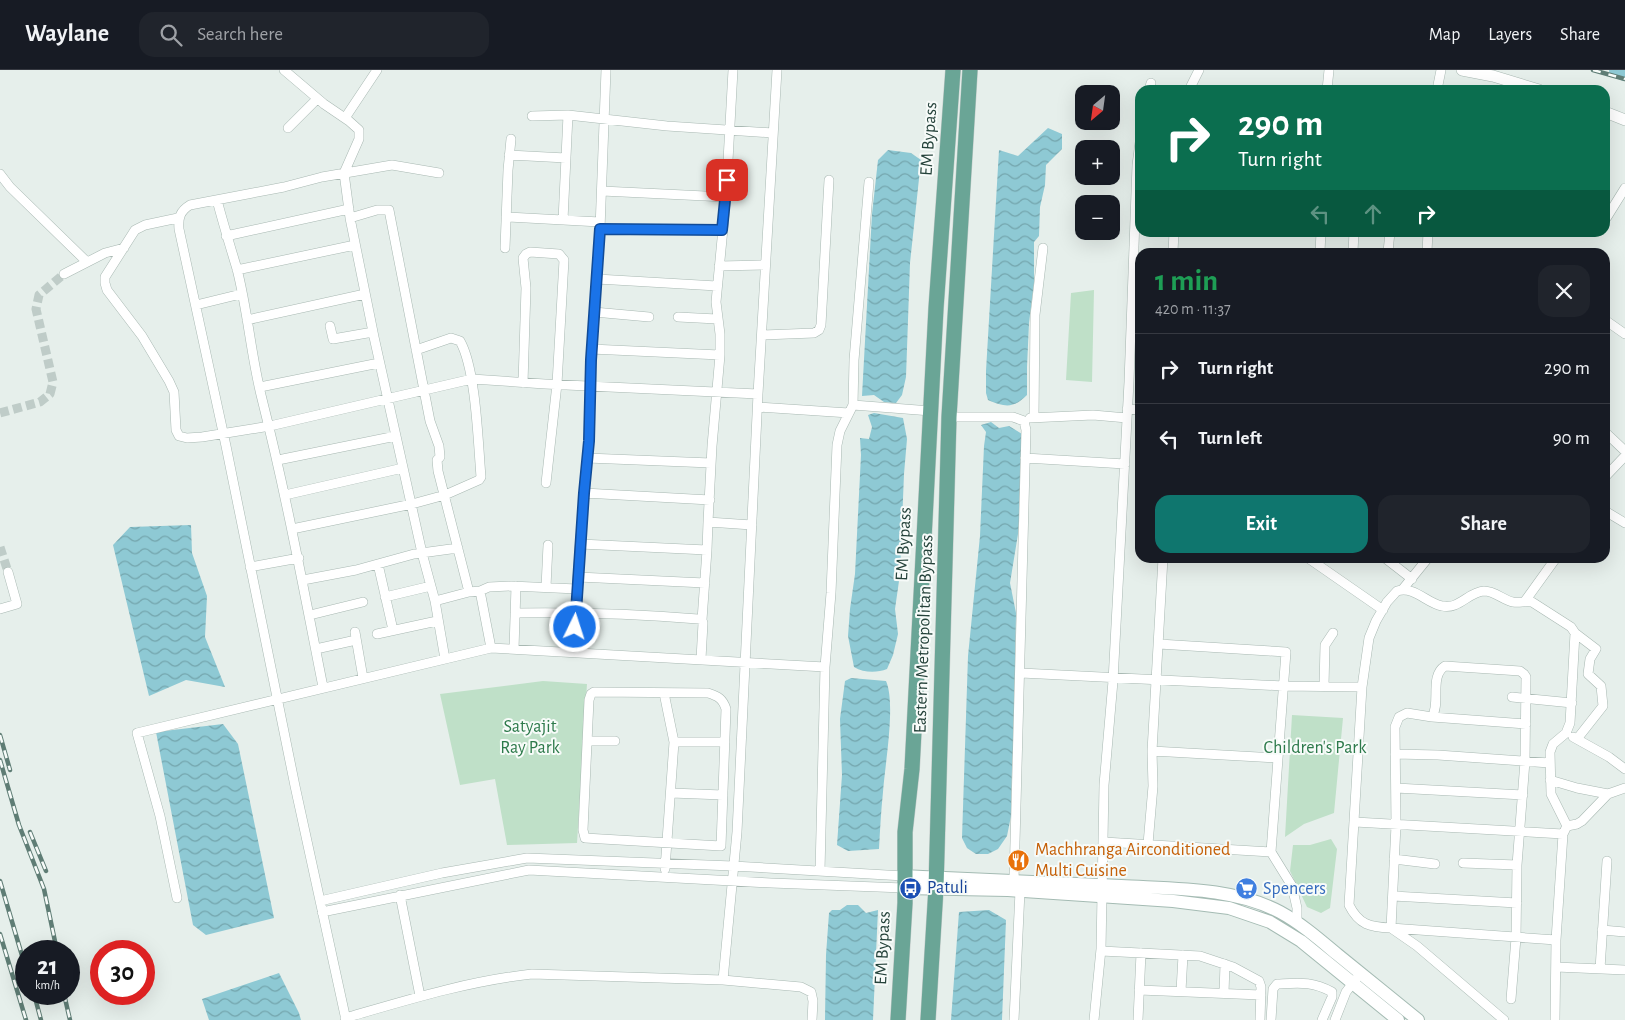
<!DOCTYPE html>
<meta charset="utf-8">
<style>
:root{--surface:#171b24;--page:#20242c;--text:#f1f3f6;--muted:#9ea1a6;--line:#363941;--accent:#0f766e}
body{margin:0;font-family:"Alegreya Sans",sans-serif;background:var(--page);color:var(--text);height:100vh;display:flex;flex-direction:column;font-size:19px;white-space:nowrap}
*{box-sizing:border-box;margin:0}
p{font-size:16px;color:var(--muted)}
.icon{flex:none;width:28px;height:28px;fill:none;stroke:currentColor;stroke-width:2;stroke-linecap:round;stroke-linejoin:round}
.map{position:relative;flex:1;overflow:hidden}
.sheet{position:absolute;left:1135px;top:178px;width:475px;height:315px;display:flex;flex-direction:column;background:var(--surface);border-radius:15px;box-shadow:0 5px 20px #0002}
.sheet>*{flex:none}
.hud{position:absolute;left:1135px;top:15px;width:475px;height:152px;border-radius:15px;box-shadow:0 5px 20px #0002;background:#0b6e4f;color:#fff;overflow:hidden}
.needle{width:32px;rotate:209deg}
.fabs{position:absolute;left:1075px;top:15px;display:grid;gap:10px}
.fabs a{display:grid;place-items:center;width:45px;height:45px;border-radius:10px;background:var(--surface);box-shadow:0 5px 20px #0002;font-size:25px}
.speed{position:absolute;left:15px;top:870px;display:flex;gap:10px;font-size:25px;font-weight:700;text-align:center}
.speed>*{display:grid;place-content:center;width:65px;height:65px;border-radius:50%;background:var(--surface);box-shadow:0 5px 20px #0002;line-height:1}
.speed small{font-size:12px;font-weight:400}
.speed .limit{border:8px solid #d22;background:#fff;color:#111}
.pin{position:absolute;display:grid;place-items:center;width:42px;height:42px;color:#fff;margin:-21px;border-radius:10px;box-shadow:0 2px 8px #0006}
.me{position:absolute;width:55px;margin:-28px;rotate:4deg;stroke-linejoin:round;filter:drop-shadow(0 0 4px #0008)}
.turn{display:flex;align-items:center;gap:18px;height:105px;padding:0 20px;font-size:22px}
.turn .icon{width:65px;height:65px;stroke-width:2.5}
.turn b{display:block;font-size:35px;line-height:42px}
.lanes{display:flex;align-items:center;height:48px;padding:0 20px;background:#0003;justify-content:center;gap:25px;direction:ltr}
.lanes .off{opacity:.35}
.round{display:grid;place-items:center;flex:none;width:52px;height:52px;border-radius:15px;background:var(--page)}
.headline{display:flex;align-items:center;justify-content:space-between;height:85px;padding:0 20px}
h1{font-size:30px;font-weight:700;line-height:38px;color:#1e9e55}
.cta{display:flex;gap:10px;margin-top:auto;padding:10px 20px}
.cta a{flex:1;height:58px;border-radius:15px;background:var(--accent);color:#fff;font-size:20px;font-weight:700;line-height:58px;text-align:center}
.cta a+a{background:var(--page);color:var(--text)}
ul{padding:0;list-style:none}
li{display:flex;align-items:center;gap:15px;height:70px;padding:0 20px;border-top:1px solid var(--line)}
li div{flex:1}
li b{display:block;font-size:19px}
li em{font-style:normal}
header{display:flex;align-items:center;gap:30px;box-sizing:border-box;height:70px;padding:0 25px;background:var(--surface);border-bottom:1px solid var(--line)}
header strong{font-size:24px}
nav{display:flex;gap:28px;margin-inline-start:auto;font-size:18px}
.search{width:350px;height:45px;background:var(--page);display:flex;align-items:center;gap:12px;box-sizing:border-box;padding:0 18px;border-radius:15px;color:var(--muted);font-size:19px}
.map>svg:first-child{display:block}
</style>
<header>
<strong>Waylane</strong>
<div class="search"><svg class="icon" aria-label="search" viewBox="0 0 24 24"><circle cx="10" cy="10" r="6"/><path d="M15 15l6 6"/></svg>Search here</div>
<nav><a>Map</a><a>Layers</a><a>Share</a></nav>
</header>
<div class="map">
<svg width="1625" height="950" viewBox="0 0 1625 950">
<defs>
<pattern id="water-waves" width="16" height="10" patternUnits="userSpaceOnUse" patternTransform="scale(1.25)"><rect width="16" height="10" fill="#8ec9d4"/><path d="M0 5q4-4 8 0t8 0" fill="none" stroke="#74a5ad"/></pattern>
</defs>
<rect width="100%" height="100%" fill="#e6efeb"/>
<path fill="#bfe0c8" d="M1094,220L1092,312L1066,310L1071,223Z
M543,611L587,614L577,773L507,775L495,709L460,715L440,624Z
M1292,645L1343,648L1334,743L1304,754L1285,767Z
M1331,769L1337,779L1330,838L1321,843L1307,837L1290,801L1293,775H1310Z"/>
<path fill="url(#water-waves)" d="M1048,58L1062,64V79L1046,95L1045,115L1040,137L1039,166L1034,172V213L1029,253L1027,297V325C1013,339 1005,337 988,330L986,323V301L999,80L1018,86Z
M888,80L911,83L921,90L910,193L906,307L902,325L896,333L884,332L874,325L862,326L872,144L878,90Z
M874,343L903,348L907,369L904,404L900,504L895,539L898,564L893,585L887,599C877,603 864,603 854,597L848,566L850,539L855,504L861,385L860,368L869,369L872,357L868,345Z
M991,352L999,358L1009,356L1022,364L1021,425L1018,464L1010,513L1016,543L1015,598L1017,634L1012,697L1011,746L1007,766L998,779L988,784H976L967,778L962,768L968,586L980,466L984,376L986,362L981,355Z
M191,455L192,483L207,526L205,567L225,617L186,610L149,626L113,475L130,457Z
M851,608L886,611C896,634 885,694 883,722C881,741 880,760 879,779L848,781L837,775L842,705L840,649L845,611Z
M223,654L238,674L274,848L206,865L193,855L156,662Z
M847,835H858L866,843L878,840L873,950H825L826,885L829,843L832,840H840Z
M989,840L1006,850L1002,950H951L959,842Z
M279,903L299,943L301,950H209L202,929Z"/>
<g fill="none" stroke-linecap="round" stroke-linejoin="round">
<path stroke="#8ec9d4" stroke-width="16" d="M1617,0L1625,3"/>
<path stroke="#bfccc8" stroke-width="9" stroke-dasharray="9 4.5" stroke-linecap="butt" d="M0,343L40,332L50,324L53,312L36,239L39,225L64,204
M0,477L8,502"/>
<defs>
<path id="minor" d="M284,0L324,34L349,51L359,60V69L344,103L350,148L374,267L422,483L435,531L445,589
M1149,20L1151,13
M1195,20L1191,16L1199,0
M1327,20L1329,0
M1437,20L1441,0
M532,46L568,45L667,56L773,63
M345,48L377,0
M288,58L317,29
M509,85L566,88
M1137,95L1140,72
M0,104L10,117L86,191
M869,112L854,290L853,335L931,341
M602,121L726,127
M217,130C223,153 230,176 237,199C248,242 251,286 262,329C286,424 304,521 323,617
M506,147L600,152
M1607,147L1625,118
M178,148L145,155L135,160L105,207V213L107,220L142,266L169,311L174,322L176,360L179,366L187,368L202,367L270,356L472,309L545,314L758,324
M350,148L377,140H389L430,351L439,376L440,387L437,390L438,401L469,522
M563,150L568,45
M600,159L723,160
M226,166L349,139
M505,178L508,100L511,69
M1173,182L1174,162
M1320,182L1321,162
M1353,182L1354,162
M1388,182L1390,162
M1427,182L1428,162
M719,196L765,195
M237,200L355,175
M64,204L105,183L124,178
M597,209L717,216
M196,235L241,224
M594,242L649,247
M678,247L717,249
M247,250L365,224
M1605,250L1625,264
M330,256L333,269L373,262
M763,265L814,263L819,260L821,255L829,110
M591,279L720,285
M523,313L526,218L523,188L526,184L530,182L559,184L564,190L557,314L546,413
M260,317L379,293
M758,337L849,343
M1127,339L1140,340
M949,347H1013L1024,351L1026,360L1014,810
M1034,347L1035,245L1043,178
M1030,348L1093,345L1127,348
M1605,362L1625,381
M587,388L711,393
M1025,388L1125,394
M278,390L396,366
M1605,407L1625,386
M584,423L710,430
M285,425L403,398
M1605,441L1625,453
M708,452L712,376L720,285V264L716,232L726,127L733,0
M292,459L412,434L445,425L479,410L481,407C478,372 476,299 460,271L451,268L416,280
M580,474L589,371L591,290L600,159L606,0
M1308,488L1383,540
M1385,488L1412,509
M378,494L393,560
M250,497L299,488
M578,507L705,513
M303,510L356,500L414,484L458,478
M546,517L548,475
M1402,520L1428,488
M480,521L491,578
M385,527L431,516
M435,531L469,522L480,521L489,517L511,516L577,519L580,474L707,480L708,452L752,455
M1525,531L1556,488
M0,539L17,534L8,502
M515,543C576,542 637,544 698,549L702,550L703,553L701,589
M310,545L363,532
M702,550L707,480
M355,562L363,608
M1575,563L1596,579L1590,589L1588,604L1601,616L1603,636L1577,669
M377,564L437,551
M1159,574L1286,582L1271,782L1292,816L1297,838V853
M316,579L356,570
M514,579L516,516
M570,582L575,557L577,519
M1021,603L1283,616L1362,617
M1324,616L1325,575L1333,563
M594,622L708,623C718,626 723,629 726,639L721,776L585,768L583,760L589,630L591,624Z
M664,623L674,672L665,799
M1512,627L1572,633
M1432,647C1441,633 1429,606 1445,596L1520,601L1524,604L1526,607L1525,691L1517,795L1516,868L1511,929
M1526,654L1432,647L1407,643L1399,647L1395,657L1396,755L1391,858C1370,857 1359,855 1349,835L1362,617L1369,568L1376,551L1387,532L1397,521C1415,516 1426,533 1442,536C1459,540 1468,522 1484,521C1495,521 1503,530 1513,532C1520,533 1525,531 1532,532L1571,557L1575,563L1570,653L1566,663L1553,674L1550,682L1551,724L1567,756
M1573,667L1609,687L1625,699
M587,671H615
M674,672H725
M1152,681L1277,688
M1395,684L1438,685L1550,693
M1550,710L1577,718L1608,724L1625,718
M1396,718L1523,725
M671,723L723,725
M1355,752L1563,764
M1104,772L1271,782
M1148,774L1153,716L1152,681L1163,488
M1394,789L1435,794
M1463,793L1517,795
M820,801L825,597L831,523L837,375L840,361L853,335
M400,825L420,926
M1393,826L1517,833
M177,828L160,746L137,663L491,578L825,597
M320,831L442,803L527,788L733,796L904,806
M322,842L529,800L771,813L904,818
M1602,860L1625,862
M1101,881L1200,886L1233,897L1259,911L1261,917L1260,950
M1556,897L1625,900
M1600,899L1607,791
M723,910L737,762L758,324L777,0
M1139,920L1261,925
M1181,921L1183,885
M1224,923L1225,894
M345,948C407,930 468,911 532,904L723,910L801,917L811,922L813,931L812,950
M346,950L295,716L226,376L179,159C178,148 180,141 190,135L284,117L322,107L392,95L439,103
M1014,950L1020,821
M1094,950L1101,879L1104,715L1113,611L1129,312L1137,95H1140
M1138,950L1141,883
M1271,950L1273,919L1277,914C1299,913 1312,911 1332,922V927L1322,950
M1335,950L1346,922L1356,909
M1504,950L1417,876L1391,858L1556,870
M1555,950L1556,870L1563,764L1567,756L1577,754L1582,751L1608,724"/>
<path id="tertiary" d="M1462,0L1493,6L1539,20
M1605,42L1625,50"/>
<path id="secondary" d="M904,806C976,810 1048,812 1121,816C1173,819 1233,817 1280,842C1302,854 1320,870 1338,885C1365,907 1391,928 1418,950
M904,818L1008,820L1173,831L1229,838L1270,852L1301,871L1398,950"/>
<path id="primary" d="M898,950L905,833V762L912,699L936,238L953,0
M928,950L936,818L949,347L970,0"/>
</defs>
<use href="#minor" stroke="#a8b8b2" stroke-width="10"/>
<use href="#tertiary" stroke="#a8b8b2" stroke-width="12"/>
<use href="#secondary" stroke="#a4bbb3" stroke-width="14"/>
<use href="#primary" stroke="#c2cac8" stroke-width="16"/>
<use href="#minor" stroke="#fff" stroke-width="9"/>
<use href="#tertiary" stroke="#fff" stroke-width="11"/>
<use href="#secondary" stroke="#fff" stroke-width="12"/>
<use href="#primary" stroke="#6aa596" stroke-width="15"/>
<defs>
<path id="rail" d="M1593,0L1625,9
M0,665L10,700
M0,690L19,755L44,819L57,881
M30,762L46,801
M0,811L26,899
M0,864L26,950
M34,924L41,950
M64,924L70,950"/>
</defs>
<use href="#rail" stroke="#5f7d75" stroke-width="4.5"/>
<use href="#rail" stroke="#f7fbf9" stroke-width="2.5" stroke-dasharray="8" stroke-linecap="butt"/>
</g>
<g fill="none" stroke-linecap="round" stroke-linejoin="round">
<defs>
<path id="route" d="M575,557L584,423L589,371L591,290L600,159L722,160L727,110"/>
</defs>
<use href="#route" stroke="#114b97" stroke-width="12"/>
<use href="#route" stroke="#1a73e8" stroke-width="9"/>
</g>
<defs>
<symbol id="restaurant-disc" viewBox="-11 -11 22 22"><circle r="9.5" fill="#e8710a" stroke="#f7fbf9"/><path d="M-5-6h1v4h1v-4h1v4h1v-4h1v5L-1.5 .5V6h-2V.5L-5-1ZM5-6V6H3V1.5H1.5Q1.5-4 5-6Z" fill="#fff"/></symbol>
<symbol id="bus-disc" viewBox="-11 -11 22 22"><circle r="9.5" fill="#1a4fb4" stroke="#f7fbf9"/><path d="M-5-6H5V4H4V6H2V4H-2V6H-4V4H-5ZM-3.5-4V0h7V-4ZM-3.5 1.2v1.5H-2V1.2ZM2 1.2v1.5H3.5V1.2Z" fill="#fff"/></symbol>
<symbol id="supermarket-disc" viewBox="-11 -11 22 22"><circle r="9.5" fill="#3f7fe0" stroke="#f7fbf9"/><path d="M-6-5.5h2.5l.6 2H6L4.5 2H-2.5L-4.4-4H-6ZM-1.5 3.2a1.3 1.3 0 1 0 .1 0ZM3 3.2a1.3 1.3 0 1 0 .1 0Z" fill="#fff"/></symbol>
</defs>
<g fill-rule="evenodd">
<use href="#restaurant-disc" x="1006" y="778" width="25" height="25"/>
<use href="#bus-disc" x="898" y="806" width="25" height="25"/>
<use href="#supermarket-disc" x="1234" y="806" width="25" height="25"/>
</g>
<g text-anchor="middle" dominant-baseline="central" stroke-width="4" stroke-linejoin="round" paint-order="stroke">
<g font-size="18" fill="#24423a" stroke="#f7fbf9">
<text transform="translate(929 69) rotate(-86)">EM Bypass</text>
<text transform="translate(904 474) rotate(-87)">EM Bypass</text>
<text transform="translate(924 564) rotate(-88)">Eastern Metropolitan Bypass</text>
<text transform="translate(883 878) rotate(-87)">EM Bypass</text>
</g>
<g font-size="18" fill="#2d7a4b" stroke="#f7fbf9">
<text x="530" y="657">Satyajit<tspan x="530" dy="21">Ray Park</tspan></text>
<text x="1315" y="678">Children's Park</text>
</g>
<g font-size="18" fill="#c56008" stroke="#f7fbf9" text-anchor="start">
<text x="1035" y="780">Machhranga Airconditioned<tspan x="1035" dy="21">Multi Cuisine</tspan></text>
</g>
<g font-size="18" fill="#164399" stroke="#f7fbf9" text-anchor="start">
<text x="927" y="818">Patuli</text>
</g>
<g font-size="18" fill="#366cbe" stroke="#f7fbf9" text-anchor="start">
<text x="1263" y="819">Spencers</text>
</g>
</g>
</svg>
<div class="fabs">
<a><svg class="needle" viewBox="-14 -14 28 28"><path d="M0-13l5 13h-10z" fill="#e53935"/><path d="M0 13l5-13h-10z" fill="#9ea1a6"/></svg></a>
<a>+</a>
<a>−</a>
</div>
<div class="speed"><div>21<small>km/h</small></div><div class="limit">30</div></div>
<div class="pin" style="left:727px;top:110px;background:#d93025"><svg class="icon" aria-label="arrive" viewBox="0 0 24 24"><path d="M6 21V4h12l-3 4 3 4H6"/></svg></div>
<svg class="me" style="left:575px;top:557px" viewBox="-20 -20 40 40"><circle r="17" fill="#1a73e8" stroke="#fff" stroke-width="3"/><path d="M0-11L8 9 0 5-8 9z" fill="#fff"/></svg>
<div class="hud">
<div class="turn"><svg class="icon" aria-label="right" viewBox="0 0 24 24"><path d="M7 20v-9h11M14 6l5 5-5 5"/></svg><div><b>290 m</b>Turn right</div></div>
<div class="lanes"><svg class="icon off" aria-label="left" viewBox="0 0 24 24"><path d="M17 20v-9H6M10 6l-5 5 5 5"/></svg><svg class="icon off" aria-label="ahead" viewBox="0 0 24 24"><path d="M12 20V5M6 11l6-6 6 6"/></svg><svg class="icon" aria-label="right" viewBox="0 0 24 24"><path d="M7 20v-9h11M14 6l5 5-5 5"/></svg></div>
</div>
<section class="sheet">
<div class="headline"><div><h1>1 min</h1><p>420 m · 11:37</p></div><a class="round"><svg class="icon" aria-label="close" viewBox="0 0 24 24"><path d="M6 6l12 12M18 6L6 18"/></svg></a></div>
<ul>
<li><svg class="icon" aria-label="right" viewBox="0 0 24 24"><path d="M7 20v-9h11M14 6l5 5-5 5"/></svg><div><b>Turn right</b></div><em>290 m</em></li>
<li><svg class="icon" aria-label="left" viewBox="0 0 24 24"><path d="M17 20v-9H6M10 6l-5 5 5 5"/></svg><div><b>Turn left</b></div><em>90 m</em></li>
</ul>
<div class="cta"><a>Exit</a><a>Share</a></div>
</section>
</div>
